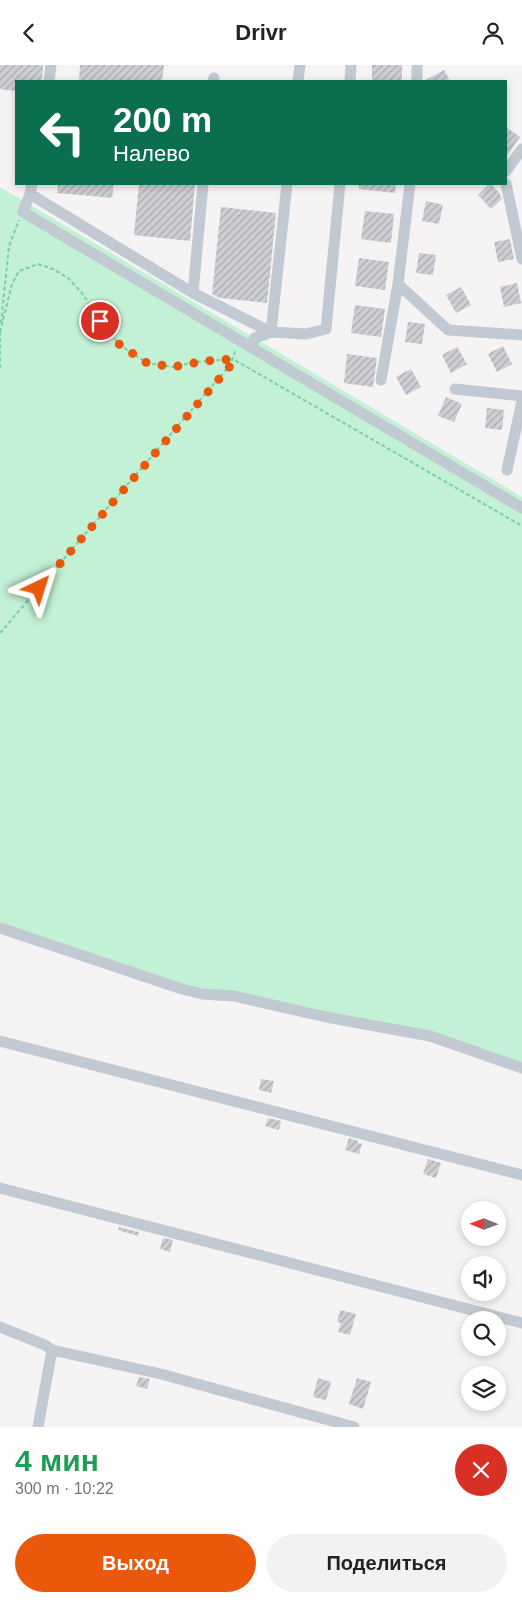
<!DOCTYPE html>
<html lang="ru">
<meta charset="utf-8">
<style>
:root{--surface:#fff;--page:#f2f2f2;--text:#222;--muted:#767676;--accent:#ea580c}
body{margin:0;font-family:Arial,sans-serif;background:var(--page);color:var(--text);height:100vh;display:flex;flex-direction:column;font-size:19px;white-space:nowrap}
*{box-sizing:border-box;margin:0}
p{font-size:16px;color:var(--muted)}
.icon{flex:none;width:28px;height:28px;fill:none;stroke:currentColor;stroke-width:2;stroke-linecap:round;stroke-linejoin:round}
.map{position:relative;height:1362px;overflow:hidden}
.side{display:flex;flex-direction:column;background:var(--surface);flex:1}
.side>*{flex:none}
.banner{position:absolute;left:15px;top:15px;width:492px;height:105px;border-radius:0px;box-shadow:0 2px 8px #0003;background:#0b6e4f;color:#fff;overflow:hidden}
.needle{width:32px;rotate:271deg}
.tools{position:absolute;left:461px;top:1136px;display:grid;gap:10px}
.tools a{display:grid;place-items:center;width:45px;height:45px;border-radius:50%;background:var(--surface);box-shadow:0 2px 8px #0003;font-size:25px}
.pin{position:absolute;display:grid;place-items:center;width:42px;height:42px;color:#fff;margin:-21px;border:2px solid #fff;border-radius:50%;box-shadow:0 1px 5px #0007}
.me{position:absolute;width:55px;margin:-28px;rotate:41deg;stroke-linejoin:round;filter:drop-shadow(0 0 4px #0008)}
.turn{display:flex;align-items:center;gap:18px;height:105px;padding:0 15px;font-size:22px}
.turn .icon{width:65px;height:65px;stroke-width:2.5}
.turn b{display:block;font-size:35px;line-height:42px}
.round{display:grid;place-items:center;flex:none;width:52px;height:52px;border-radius:26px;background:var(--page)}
.headline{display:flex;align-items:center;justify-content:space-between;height:85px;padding:0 15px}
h1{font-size:30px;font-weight:700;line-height:38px;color:#1e9e55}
.primary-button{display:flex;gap:10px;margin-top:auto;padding:10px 15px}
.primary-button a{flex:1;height:58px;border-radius:30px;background:var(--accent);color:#fff;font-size:20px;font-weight:700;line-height:58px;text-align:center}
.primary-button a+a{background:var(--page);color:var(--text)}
header{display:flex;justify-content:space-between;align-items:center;height:65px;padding:0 15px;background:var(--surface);font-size:22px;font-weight:700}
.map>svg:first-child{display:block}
</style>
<header><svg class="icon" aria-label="back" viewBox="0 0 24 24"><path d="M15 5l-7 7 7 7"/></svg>Drivr<svg class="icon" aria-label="person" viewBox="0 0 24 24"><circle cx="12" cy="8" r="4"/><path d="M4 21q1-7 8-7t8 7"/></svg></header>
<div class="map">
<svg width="522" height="1362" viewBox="0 0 522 1362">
<defs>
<pattern id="building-hatch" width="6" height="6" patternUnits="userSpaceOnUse" patternTransform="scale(1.25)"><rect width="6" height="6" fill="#cdcfd5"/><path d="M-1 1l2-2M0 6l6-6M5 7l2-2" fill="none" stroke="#a8abb0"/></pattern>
</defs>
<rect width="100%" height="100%" fill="#f5f3f3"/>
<path fill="#c3f1d5" d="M0,122L522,432V1003L430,971L202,929L0,863Z"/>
<path fill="url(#building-hatch)" d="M0,0H43L42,16H16V26L0,24Z
M80,0H164L162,16H79Z
M372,0H402V16H372Z
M444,5L450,16H424Z
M506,62L520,72L506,92Z
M58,119H114L112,133L57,128Z
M139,119H195L190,176L134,170Z
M359,119H396L395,128L359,124Z
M489,119H491L500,129L502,134L491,144L478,130Z
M426,136L443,140L439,159L422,156Z
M221,142L276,148L267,238L220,233L212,229Z
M365,146L394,149L391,178L361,174Z
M510,174L514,194L498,197L494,177Z
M419,188L436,190L433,210L416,208Z
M359,193L389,197L385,225L355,221Z
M517,218L521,238L504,242L500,222Z
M461,222L471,240L456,248L446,230Z
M355,240L385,244L381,272L351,268Z
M408,257L425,259L422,279L405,277Z
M503,281L512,299L497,307L488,289Z
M457,282L467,299L451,308L442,290Z
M347,289L377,293L373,322L344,318Z
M411,304L421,322L406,330L396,312Z
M446,332L462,339L454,357L438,351Z
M487,343L504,345L502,365L485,363Z
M261,1014L274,1016L271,1028L259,1025Z
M268,1053L281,1056L279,1065L265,1061Z
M349,1073L358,1076V1078L362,1079L359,1089L345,1085Z
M428,1094L441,1098L436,1113L423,1109Z
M119,1162L139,1167L138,1171L118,1165Z
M163,1173L173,1175L170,1187L160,1184Z
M340,1245L356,1249L350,1270L338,1267L341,1258L337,1257Z
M139,1312L150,1314L147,1324L136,1321Z
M318,1313L331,1317L326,1335L313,1332Z
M357,1313L371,1317L363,1344L349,1339Z"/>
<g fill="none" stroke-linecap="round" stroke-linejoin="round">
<path stroke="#7ad0a6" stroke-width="2" stroke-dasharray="4 2.5" stroke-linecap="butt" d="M1,258L9,181L19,155
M0,267L12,219L19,206L38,199L53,204L68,213L82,228L100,256L120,280L147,298L173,302L195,297L233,294L522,461
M0,303V266
M0,568L231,299L236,284"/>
<path stroke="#c1cad2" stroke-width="11" d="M49,16L51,0
M213,16L214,13
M298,16L300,0
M350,16L351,0
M417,16V0
M506,106L522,84
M32,119L30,129L23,147L522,443
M506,119L522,194
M30,129L193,228L271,267L287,119
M398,219L448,265L522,270
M193,228L203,119
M250,282L255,273L271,267L306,269L326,264L340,119
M381,315L398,219L410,119
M455,324L522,331
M507,405L522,336
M0,863L182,924L202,929L234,931L326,952L430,971L522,1003
M0,976L522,1110
M0,1123L522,1258
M0,1262L45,1280L52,1285L161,1309L354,1362
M38,1362L52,1285"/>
</g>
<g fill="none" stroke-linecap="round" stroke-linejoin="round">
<path stroke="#ea580c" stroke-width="9" stroke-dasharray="0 16.2" d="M39,523L232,299L233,294L205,296L173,302L147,298L120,280L100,256"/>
</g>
</svg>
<div class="tools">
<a><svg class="needle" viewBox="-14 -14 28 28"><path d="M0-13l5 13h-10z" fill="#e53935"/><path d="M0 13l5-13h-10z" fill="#767676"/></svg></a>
<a><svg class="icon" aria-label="sound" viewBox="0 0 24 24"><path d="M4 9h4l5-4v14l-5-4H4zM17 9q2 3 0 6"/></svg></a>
<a><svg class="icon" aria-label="search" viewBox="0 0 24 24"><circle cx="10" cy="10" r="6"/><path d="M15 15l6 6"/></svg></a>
<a><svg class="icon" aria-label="layers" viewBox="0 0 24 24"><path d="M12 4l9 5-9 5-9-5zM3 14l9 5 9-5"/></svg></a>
</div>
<div class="pin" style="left:100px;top:256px;background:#d93025"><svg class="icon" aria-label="arrive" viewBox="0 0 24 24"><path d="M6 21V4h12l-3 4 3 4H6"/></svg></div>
<svg class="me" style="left:39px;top:523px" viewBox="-20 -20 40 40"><path d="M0-17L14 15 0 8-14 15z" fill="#ea580c" stroke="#fff" stroke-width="4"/></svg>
<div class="banner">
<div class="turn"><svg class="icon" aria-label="left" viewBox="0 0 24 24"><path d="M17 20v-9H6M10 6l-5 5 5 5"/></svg><div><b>200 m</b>Налево</div></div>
</div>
</div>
<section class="side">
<div class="headline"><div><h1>4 мин</h1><p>300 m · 10:22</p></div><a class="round" style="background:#d93025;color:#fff"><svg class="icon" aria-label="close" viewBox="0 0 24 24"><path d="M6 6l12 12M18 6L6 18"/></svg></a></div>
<div class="primary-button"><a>Выход</a><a>Поделиться</a></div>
</section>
